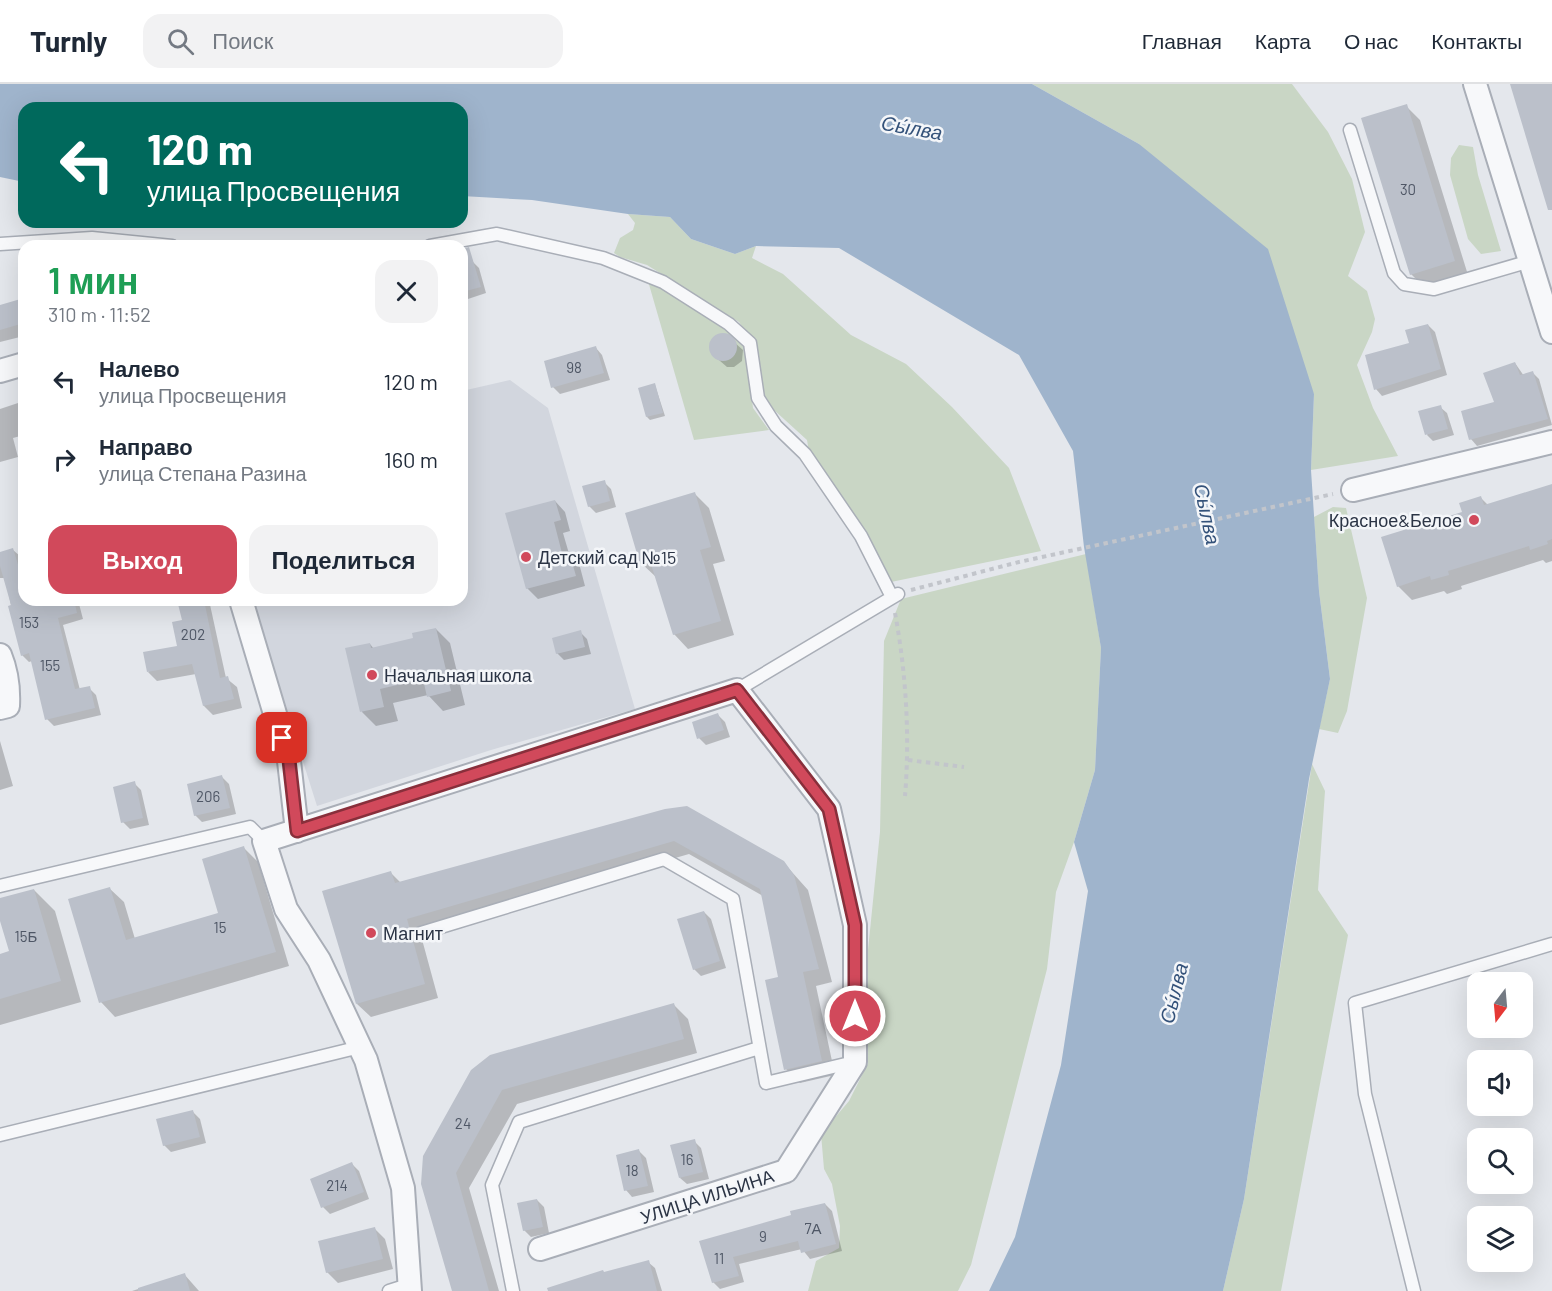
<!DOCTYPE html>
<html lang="ru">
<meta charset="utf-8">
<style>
:root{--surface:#fff;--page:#f2f2f3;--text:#1f2937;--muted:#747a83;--line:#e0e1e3;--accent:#d1495b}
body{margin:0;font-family:Barlow,sans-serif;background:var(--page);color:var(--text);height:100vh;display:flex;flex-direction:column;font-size:22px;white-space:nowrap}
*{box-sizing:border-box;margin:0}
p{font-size:20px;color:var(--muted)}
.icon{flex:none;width:33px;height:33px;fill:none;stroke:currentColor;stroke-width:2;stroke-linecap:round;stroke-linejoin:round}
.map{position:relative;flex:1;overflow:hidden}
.side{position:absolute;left:18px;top:156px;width:450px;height:366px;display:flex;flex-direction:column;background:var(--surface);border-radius:18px;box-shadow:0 6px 24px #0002}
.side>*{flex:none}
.guide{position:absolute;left:18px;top:18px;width:450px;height:126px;border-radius:18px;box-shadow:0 6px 24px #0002;background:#00695c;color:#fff;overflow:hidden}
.needle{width:39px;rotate:196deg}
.fabs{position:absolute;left:1467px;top:888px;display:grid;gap:12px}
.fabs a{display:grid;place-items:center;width:66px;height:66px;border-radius:12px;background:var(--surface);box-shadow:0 6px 24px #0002;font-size:30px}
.pin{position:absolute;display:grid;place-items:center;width:51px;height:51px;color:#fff;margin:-26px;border-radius:12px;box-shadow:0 3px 9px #0006}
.me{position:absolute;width:66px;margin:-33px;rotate:0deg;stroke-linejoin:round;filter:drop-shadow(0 0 4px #0008)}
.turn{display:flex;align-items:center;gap:21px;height:126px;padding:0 30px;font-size:27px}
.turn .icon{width:78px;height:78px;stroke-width:2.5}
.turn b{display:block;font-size:42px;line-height:51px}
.round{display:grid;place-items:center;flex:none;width:63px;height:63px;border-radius:18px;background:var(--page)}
.headline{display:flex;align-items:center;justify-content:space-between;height:102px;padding:0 30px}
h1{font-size:36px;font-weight:600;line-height:45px;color:#1e9e55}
.action{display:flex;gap:12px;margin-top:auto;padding:12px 30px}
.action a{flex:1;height:69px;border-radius:18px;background:var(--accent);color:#fff;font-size:24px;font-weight:600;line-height:69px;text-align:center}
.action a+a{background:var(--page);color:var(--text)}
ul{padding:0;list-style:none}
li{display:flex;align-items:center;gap:18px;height:78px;padding:0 30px}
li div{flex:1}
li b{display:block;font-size:22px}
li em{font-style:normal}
header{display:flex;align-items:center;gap:36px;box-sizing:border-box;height:84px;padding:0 30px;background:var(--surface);border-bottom:2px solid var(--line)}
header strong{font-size:28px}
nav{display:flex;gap:33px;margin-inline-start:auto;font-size:21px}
.search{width:420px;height:54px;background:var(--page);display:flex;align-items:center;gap:15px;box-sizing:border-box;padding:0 21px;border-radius:18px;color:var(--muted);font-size:22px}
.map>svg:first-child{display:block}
</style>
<header>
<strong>Turnly</strong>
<div class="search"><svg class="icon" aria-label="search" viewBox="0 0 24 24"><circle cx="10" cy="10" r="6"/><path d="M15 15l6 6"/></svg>Поиск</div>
<nav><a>Главная</a><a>Карта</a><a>О нас</a><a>Контакты</a></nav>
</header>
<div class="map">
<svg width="1552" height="1207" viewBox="0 0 1552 1207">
<rect width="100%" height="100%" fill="#e4e7ec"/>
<path fill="#d2d6de" d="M510,296L548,324L635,625L491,666L317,722L252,516H462V307Z"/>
<path fill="#c9d6c5" d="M1032,0H1292L1328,48L1352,95L1365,148L1348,192L1367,207L1375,235L1372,248L1357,281L1373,324L1398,372L1311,386L1314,310L1139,60Z
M1459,61L1473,63L1478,91L1501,167L1481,170L1468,155L1450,91L1451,74Z
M628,130L670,133L691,155L735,170L756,162L752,174L783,190L851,251L906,280L952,323L1009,384L1041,467L891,498L809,368L807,356L774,326L762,307L756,262L739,238L647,181L620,173L614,169L620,154L633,146L635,139Z
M648,197L661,202L735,249L746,265L753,324L769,346L694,356Z
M1333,423L1346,424L1367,514L1347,627L1338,649L1319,645L1330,595L1319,507L1314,433Z
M1086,470L1101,564L1095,686L1074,758L1056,808L1047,885L971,1181L958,1207H808L816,1177L839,1164L840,1142L832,1100L824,1085L821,1050L849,1017L868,979V866L880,748L884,557L901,515Z
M1312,680L1325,707L1318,806L1348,851L1281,1207H1223L1244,1115Z"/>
<path fill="#9fb4cc" d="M0,0H1032L1139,60L1268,165L1314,310L1311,386L1319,507L1330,595L1309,695L1244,1115L1223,1207H989L1015,1153L1061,981L1088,807L1074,758L1095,686L1101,564L1084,463L1073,367L1019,271L839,164L756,162L735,170L691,155L670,133L628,130L532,116L462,112V24H24V98L0,93Z"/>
<path fill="#0003" d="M1406,22L1420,36L1468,191L1425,204L1411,190Z
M472,177L479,184L486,209L462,217V180Z
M24,215V252L0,258V222Z
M1428,241L1435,248L1447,291L1382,312L1376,305Z
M719,251H726L743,266L742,277L734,283H727L712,270L710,261Z
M596,264L602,271L610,296L560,310L553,303Z
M1515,279L1524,292L1533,289L1539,295L1552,341L1477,362L1471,355L1495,319Z
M655,301L665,332L650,336L647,333Z
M24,317V351L13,354L18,373L0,378V325Z
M1440,323L1447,329L1454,351L1433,357L1427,351Z
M604,398L611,405L616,423L596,429L589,422Z
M1552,401V477L1546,479L1543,476L1461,502L1462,505L1447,510L1444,507L1412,516L1398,502L1481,414L1488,421Z
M695,410L709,424L725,477L713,480L734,551L688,565L674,550L656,493L641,479Z
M555,417L565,428L570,447L563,449L570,473L580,483L585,502L538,515L527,504Z
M13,466L20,472L24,487V516H78L83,535L63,541L80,606L89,604L96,611L101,631L54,642L47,635L32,577L29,578L22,571L5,494H0V469Z
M179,516H209L226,594L237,603L242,624L213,631L204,622L196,590L157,597L148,588L178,563L184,537Z
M436,545L450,559L465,621L443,627L428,611L393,619L398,637L376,642L362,628L370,560L374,565L415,555Z
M580,548L587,555L591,570L564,576L557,569Z
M718,631L725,638L730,653L706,661L699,654Z
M0,657L13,702L0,706Z
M222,693L229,700L236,730L202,738L195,731Z
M134,699L141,706L149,741L130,745L123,738Z
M666,726L783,778L808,806L832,898L816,902L835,991L800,999L786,985L780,894L763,812L689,770L420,848L438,914L371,933L357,920L391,789L401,799Z
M244,764L258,778L289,882L115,933L101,918L109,804L124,818L135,855L220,830Z
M34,806L55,827L81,918L0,941V871L11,868L0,831V816Z
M704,828L711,835L726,884L701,892L694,885Z
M674,921L688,935L697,969L517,1020L469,1104L499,1207H453L422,1100L472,987Z
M193,1028L200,1035L206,1059L171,1068L164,1061Z
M694,1057L701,1064L709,1095L687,1100L680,1094Z
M639,1067L646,1074L654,1108L632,1113L626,1106Z
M352,1080L359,1087L369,1115L330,1130L323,1123L312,1095Z
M537,1116L544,1123L549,1149L531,1153L524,1146Z
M825,1120L832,1127L842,1167L810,1175L802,1165L739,1180L744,1198L720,1205L713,1198L701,1158L793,1132Z
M375,1145L385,1155L393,1185L338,1199L327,1188Z
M648,1178L655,1184L662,1207H574L605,1190Z
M184,1190L199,1207H132Z"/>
<path fill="#bbc0ca" d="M1510,0H1552V126H1548Z
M1407,20L1455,177L1410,191L1361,34Z
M469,163L481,203L462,208V165Z
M24,214V239L0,246V221Z
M1428,240L1441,285L1374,306L1365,271L1409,259L1405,246Z
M709 263a14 14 0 1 1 28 0a14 14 0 1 1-28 0Z
M596,262L604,289L551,304L544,277Z
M1515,278L1520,291L1533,287L1548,335L1469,356L1461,327L1494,318L1483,289Z
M655,299L663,329L646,333L638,304Z
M1441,321L1448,345L1425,351L1418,327Z
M605,396L610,417L588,423L582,402Z
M1552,400V455L1547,457L1548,460L1530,466L1529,462L1448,487L1449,491L1431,496L1430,492L1397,503L1381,453L1462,428L1459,419L1481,412L1484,421Z
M695,408L711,463L700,466L721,537L673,551L650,477L640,480L625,429Z
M555,416L561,436L554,438L563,473L570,471L576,492L526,505L505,429Z
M13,464L24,501V516H74L77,529L58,534L75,605L90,602L95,624L45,636L29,569L21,572L8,522L11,521L0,482V468Z
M177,516H204L220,594L228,592L234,615L203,622L192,580L147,588L143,568L177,562L172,538L182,536Z
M436,544L451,607L427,613L423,595L380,605L384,623L360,628L345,564L370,559L371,564L413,554L412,549Z
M581,546L585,563L556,570L552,554Z
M718,629L724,646L697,655L692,638Z
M222,691L230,724L194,732L187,700Z
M135,697L143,734L121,739L113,703Z
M687,722L784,777L794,791L819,885L803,888L822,977L784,986L765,896L778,893L760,805L674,757L407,835L425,900L356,920L322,807L391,787L395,799L665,725Z
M244,762L276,868L99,919L68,815L110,803L126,856L218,829L202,775Z
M34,805L61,897L0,915V870L9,867L0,837V814Z
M704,827L720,877L693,886L677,835Z
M674,919L684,955L502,1006L456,1089L489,1207H452L421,1100L423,1072L471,986L490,971Z
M193,1026L200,1053L163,1062L156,1035Z
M695,1055L703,1088L679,1094L670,1061Z
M639,1065L648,1102L624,1107L616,1071Z
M352,1078L364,1108L321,1124L310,1095Z
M537,1115L543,1143L523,1147L517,1119Z
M825,1119L836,1160L801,1169L798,1157L733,1173L739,1192L712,1199L699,1157L791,1131L790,1127Z
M375,1143L383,1175L326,1189L318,1157Z
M649,1176L657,1207H548L547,1204L603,1186L604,1188Z
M185,1189L190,1207H138V1204Z"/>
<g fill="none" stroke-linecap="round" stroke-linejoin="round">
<defs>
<path id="service" d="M1350,46L1394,189L1404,200L1434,205L1530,177
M0,160L92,154L172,162
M430,162L497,150L603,174L663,198L729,240L750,259L758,314L776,342L805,370L861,452L892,513
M737,606L898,510
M0,802L250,743L264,757
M421,849L664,775L733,815L766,999L854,978
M0,1051L360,963
M389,1207L408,1201
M513,1207L492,1101L519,1038L759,964
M1414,1207L1365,1010L1355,919L1552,860"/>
<path id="minor" d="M1475,0L1552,248
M0,287L24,280
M1353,406L1552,358
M241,516L289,677L297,747
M0,571C7,588 9,603 8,622L0,624
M410,1207L403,1104L366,976L319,876L286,825L264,757L737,606L829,725L855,841V978L786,1087L540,1165"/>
</defs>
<use href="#service" stroke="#a9aeb7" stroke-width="15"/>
<use href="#minor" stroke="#a9aeb7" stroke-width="26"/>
<path stroke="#c2c5cb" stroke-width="4" stroke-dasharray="4.5 4.5" stroke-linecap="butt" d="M911,506L1019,478L1333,410
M895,529C906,588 910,652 905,712
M908,676L964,683"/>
<use href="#service" stroke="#f7f8fa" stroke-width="12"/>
<use href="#minor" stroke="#f7f8fa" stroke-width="22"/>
</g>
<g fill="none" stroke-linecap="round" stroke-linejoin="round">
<defs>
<path id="route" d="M282,654L289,676L297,747L737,606L829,725L855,841V932"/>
</defs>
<use href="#route" stroke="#882f3b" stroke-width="15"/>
<use href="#route" stroke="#d1495b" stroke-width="10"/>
</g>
<g fill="#d1495b" stroke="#f4f6f9" stroke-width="2">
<circle cx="1474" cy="436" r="6"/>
<circle cx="526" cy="473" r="6"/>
<circle cx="372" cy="591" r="6"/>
<circle cx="371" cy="849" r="6"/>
</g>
<g text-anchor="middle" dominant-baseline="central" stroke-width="5" stroke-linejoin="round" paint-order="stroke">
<g font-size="15" fill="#4f5766">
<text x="1408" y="105">30</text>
<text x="574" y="283">98</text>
<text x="29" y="538">153</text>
<text x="193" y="550">202</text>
<text x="50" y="581">155</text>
<text x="208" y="712">206</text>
<text x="220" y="843">15</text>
<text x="26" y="852">15Б</text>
<text x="463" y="1039">24</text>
<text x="687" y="1075">16</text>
<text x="632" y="1086">18</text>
<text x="337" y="1101">214</text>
<text x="813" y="1144">7А</text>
<text x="763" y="1152">9</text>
<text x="719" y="1174">11</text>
</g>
<g font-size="18" fill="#2b3445" stroke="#f4f6f9" text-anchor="start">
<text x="1462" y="436" text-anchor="end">Красное&amp;Белое</text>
<text x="538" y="473">Детский сад №15</text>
<text x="384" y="591">Начальная школа</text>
<text x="383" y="849">Магнит</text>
</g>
<g font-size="18" fill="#2b3445" stroke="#f4f6f9">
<text transform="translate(707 1112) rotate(-18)">УЛИЦА ИЛЬИНА</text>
</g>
<g font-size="20" font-style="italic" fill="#34527a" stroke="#f4f6f9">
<text transform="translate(912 43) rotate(10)">Сы́лва</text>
<text transform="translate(1208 430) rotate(78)">Сы́лва</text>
<text transform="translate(1173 909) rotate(-76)">Сы́лва</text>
</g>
</g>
</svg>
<div class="fabs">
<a><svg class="needle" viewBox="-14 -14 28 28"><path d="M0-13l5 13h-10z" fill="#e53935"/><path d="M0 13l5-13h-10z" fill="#747a83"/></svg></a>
<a><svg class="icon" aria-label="sound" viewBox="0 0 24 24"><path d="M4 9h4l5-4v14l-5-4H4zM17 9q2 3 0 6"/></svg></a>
<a><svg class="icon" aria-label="search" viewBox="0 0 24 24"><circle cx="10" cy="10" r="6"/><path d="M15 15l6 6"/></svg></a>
<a><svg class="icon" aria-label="layers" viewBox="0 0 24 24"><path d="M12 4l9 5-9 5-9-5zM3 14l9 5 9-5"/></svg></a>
</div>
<div class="pin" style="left:282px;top:654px;background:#d93025"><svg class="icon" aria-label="arrive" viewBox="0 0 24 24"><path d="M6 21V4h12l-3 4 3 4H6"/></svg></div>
<svg class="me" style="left:855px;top:932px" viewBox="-20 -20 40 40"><circle r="17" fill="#d1495b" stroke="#fff" stroke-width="3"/><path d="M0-11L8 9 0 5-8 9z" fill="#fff"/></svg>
<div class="guide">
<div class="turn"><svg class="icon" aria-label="left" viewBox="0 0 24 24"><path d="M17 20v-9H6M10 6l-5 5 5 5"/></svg><div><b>120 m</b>улица Просвещения</div></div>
</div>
<section class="side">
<div class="headline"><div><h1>1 мин</h1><p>310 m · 11:52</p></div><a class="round"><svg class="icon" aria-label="close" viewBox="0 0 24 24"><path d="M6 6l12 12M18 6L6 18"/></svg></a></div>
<ul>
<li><svg class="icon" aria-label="left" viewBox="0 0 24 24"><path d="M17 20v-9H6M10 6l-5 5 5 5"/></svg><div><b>Налево</b><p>улица Просвещения</p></div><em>120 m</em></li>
<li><svg class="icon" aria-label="right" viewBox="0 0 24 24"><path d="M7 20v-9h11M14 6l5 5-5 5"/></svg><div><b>Направо</b><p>улица Степана Разина</p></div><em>160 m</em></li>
</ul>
<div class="action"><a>Выход</a><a>Поделиться</a></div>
</section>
</div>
